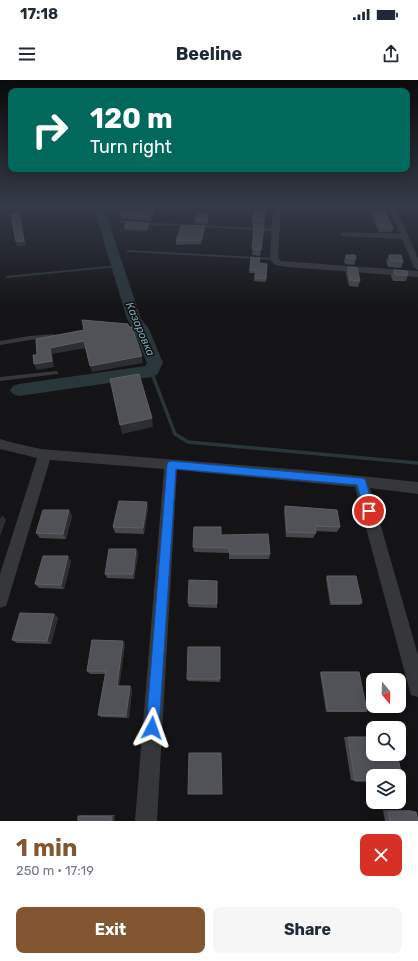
<!DOCTYPE html>
<meta charset="utf-8">
<style>
:root{--surface:#fff;--page:#f6f6f7;--text:#1f2937;--muted:#747a83;--accent:#825630}
body{margin:0;font-family:Rubik,sans-serif;background:var(--page);color:var(--text);height:100vh;display:flex;flex-direction:column;font-size:15px;white-space:nowrap}
*{box-sizing:border-box;margin:0}
p{font-size:13px;color:var(--muted)}
.icon{flex:none;width:22px;height:22px;fill:none;stroke:currentColor;stroke-width:2;stroke-linecap:round;stroke-linejoin:round}
.map{position:relative;height:741px;overflow:hidden}
.details{display:flex;flex-direction:column;background:var(--surface);flex:1}
.details>*{flex:none}
.hud{position:absolute;left:8px;top:8px;width:402px;height:84px;border-radius:8px;box-shadow:0 2px 10px #0003;background:#00695c;color:#fff;overflow:hidden}
.needle{width:26px;rotate:161deg}
.fabs{position:absolute;left:366px;top:593px;display:grid;gap:8px}
.fabs a{display:grid;place-items:center;width:40px;height:40px;border-radius:8px;background:var(--surface);box-shadow:0 2px 10px #0003;font-size:20px}
.pin{position:absolute;display:grid;place-items:center;width:34px;height:34px;color:#fff;margin:-17px;border:2px solid #fff;border-radius:50%;box-shadow:0 1px 4px #0007}
.me{position:absolute;width:44px;margin:-22px;rotate:4deg;stroke-linejoin:round;filter:drop-shadow(0 0 3px #0008)}
.turn{display:flex;align-items:center;gap:14px;height:84px;padding:0 16px;font-size:18px}
.turn .icon{width:52px;height:52px;stroke-width:2.5}
.turn b{display:block;font-size:28px;line-height:34px}
.round{display:grid;place-items:center;flex:none;width:42px;height:42px;border-radius:8px;background:var(--page)}
.head{display:flex;align-items:center;justify-content:space-between;height:68px;padding:0 16px}
h1{font-size:24px;font-weight:700;line-height:30px;color:var(--accent)}
.action{display:flex;gap:8px;margin-top:auto;padding:8px 16px}
.action a{flex:1;height:46px;border-radius:8px;background:var(--accent);color:#fff;font-size:16px;font-weight:700;line-height:46px;text-align:center}
.action a+a{background:var(--page);color:var(--text)}
.status{display:flex;justify-content:space-between;align-items:center;height:28px;padding:0 20px;background:var(--surface);direction:ltr}
.status svg{height:11px;fill:currentColor}
header{display:flex;justify-content:space-between;align-items:center;height:52px;padding:0 16px;background:var(--surface);font-size:18px;font-weight:700}
.map>svg:first-child{display:block}
</style>
<div class="status"><b>17:18</b><svg viewBox="0 0 49 12"><path d="M0 12V9h3v3zM5 12V6h3v6zM10 12V3h3v9zM15 12V0h3v12zM26 1h20v11H26zM47 4h2v5h-2z"/></svg></div>
<header><svg class="icon" aria-label="menu" viewBox="0 0 24 24"><path d="M4 6h16M4 12h16M4 18h16"/></svg>Beeline<svg class="icon" aria-label="share" viewBox="0 0 24 24"><path d="M12 15V3M7 8l5-5 5 5M5 13v7h14v-7"/></svg></header>
<div class="map">
<svg width="418" height="741" viewBox="0 0 418 741">
<rect width="100%" height="100%" fill="#141416"/>
<g fill="none" stroke-linecap="round" stroke-linejoin="round">
<path stroke="#29363a" stroke-width="2" d="M7,197L118,186"/>
<path stroke="#29363a" stroke-width="3.5" d="M151,291L175,354L188,362L418,383"/>
<path fill="#29363a" fill-rule="evenodd" d="M93,125H103L141,239L149,249L163,283L157,295L151,297L19,316L13,314L10,310L13,306L19,304L145,286L147,283L133,249L127,239Z"/>
<path fill="#35373b" fill-rule="evenodd" d="M54,125H59L67,130L64,131Z
M121,141L275,149L277,150L275,151L120,143L119,142Z
M127,170L274,178L276,179L274,180L129,172H127Z
M53,254L55,255V257L30,260L0,265V261L30,256Z
M56,291L58,292V294L0,301V297Z"/>
<path fill="#35373b" fill-rule="evenodd" d="M276,125H282L280,142L278,178L281,181L418,191V197L288,187L275,185L270,179L272,142Z
M330,125L384,129L379,125H388L397,131L418,178V190L414,187L402,159L343,156L339,154L343,152L400,154L391,133L325,129L322,127L324,125Z
M0,359L14,363L41,369L303,390L418,402V414L370,408L418,575V617L411,615L409,608L355,407L177,390L157,741H135L164,389L50,380L8,520L6,526L0,528V494L37,378L0,369Z"/>
</g>
<path fill="#45474b" d="M266,125L264,137H265L260,176L252,175L254,146H252V140Z
M152,130H153L154,134L151,141L121,138L120,134Z
M373,132L393,148L392,152H379L371,135Z
M209,136L207,144L195,143V140Z
M149,143V146L147,151L125,150L124,147Z
M205,149L201,164L176,165V161Z
M346,175L356,179L354,185L345,184L344,181Z
M389,175L403,182L401,188L388,187L386,181Z
M251,177L260,183L267,184L266,202L254,201L255,193H249Z
M348,187L360,201L358,207L349,206L346,193Z
M394,190L408,195L406,201H393L391,196Z
M285,426L340,447L337,452L315,451L316,453L313,458L286,457L284,431Z
M148,427L144,454L115,453L113,447Z
M69,430L72,436L66,459L40,458L36,453Z
M221,455L270,474L269,479H229V473L194,472L193,467Z
M136,469L138,474L134,499L107,498L105,494Z
M71,481L64,509L39,508L35,504Z
M327,496L362,523L360,525H330L326,498Z
M217,501V528L189,527L188,523Z
M54,534L58,538L51,564L17,563L12,560Z
M123,561L125,564L119,606H130L132,609L129,638L101,637L98,635L105,594H90L87,591Z
M321,592L367,631L365,632H326L320,593Z
M187,599H220V602L188,601Z
M344,657H348L355,701L351,700Z
M383,730H410L416,732L418,741H385Z
M83,735H115V741H78V736Z"/>
<path fill="#2d2e31" d="M152,125H155L150,134L149,129Z
M153,130L154,134L151,141L150,137Z
M19,133L26,165L17,167L16,162Z
M149,143V146L147,151V148Z
M205,145V149L201,164V160Z
M84,261L86,268L52,274L54,287L37,290L34,284L50,268Z
M142,276L143,283L92,292L90,286Z
M152,338L153,347L122,354L120,345Z
M147,422L148,427L144,454L143,448Z
M69,430L72,436L66,459L63,454Z
M2,435L6,440L0,456V439Z
M136,469L138,474L134,499L133,494Z
M68,476L71,481L64,509L61,505Z
M54,534L58,538L51,564L47,561Z
M123,561L125,564L119,608L117,606Z
M130,606L132,609L129,638L126,636Z
M115,735V741H112V737Z"/>
<path fill="#505257" stroke="#5d6066" d="M124,125H152L149,129L153,130L150,137L120,134Z
M256,125H266L263,137H265L264,141L252,140Z
M373,132H385L393,148H380Z
M19,133L24,161L16,162L11,134Z
M198,133L209,134L206,141L195,140Z
M127,142L149,143L147,148L124,147Z
M205,145L201,160L176,161L181,146Z
M254,146H264L261,170L252,169Z
M346,175H355L356,179L346,178Z
M389,175H401L403,182L391,181Z
M251,177L260,178L259,183L267,184L266,199L255,198L256,190H250Z
M348,187L357,188L360,201L350,200Z
M394,190L407,191L408,195H395Z
M82,240L128,244L129,247H132L142,276L90,286L84,261L50,268L52,281L34,284L33,275H37L36,259L84,250Z
M139,294L152,338L120,345L110,299Z
M119,421L147,422L143,448L113,447Z
M285,426L337,430L340,447L315,446L316,453L287,452Z
M43,430H69L63,454L36,453Z
M194,447H221V455L268,454L270,474H230L229,468L193,467Z
M109,469H136L133,494H105Z
M43,476H68L61,505L35,504Z
M327,496H356L362,523H332Z
M189,500L217,501V524L188,523Z
M20,533L54,534L47,561L12,560Z
M92,560L123,561L117,606H130L126,636L98,635L106,591H87Z
M188,567H220V599H187Z
M321,592H359L367,631H328Z
M348,657H373V674H397L403,701H399V696H373V701H355Z
M189,673H221L222,714H188Z
M388,732H416L418,741H390Z
M78,736L112,737V741H78Z"/>
<linearGradient id="sky" x2="0" y2="1"><stop stop-color="#0b0b0c"/><stop offset="0.55" stop-color="#343a47"/><stop offset="1" stop-color="#343a47" stop-opacity="0"/></linearGradient>
<rect width="418" height="229" fill="url(#sky)"/>
<path fill="#1a73e8" stroke="#114b97" d="M171,381L361,398L365,399L366,402L374,431L373,434L369,436L366,434L357,405L176,389L159,648L157,653L152,655L148,653L146,648L167,385L168,382Z"/>
<g text-anchor="middle" dominant-baseline="central" stroke-width="3" stroke-linejoin="round" paint-order="stroke">
<g font-size="11" font-style="italic" fill="#7aa4b4" stroke="#0f0f11">
<text transform="translate(140 249) rotate(67)">Казаровка</text>
</g>
</g>
</svg>
<div class="fabs">
<a><svg class="needle" viewBox="-14 -14 28 28"><path d="M0-13l5 13h-10z" fill="#e53935"/><path d="M0 13l5-13h-10z" fill="#747a83"/></svg></a>
<a><svg class="icon" aria-label="search" viewBox="0 0 24 24"><circle cx="10" cy="10" r="6"/><path d="M15 15l6 6"/></svg></a>
<a><svg class="icon" aria-label="layers" viewBox="0 0 24 24"><path d="M12 4l9 5-9 5-9-5zM3 14l9 5 9-5"/></svg></a>
</div>
<div class="pin" style="left:369px;top:431px;background:#d93025"><svg class="icon" aria-label="arrive" viewBox="0 0 24 24"><path d="M6 21V4h12l-3 4 3 4H6"/></svg></div>
<svg class="me" style="left:152px;top:648px" viewBox="-20 -20 40 40"><path d="M0-17L14 15 0 8-14 15z" fill="#1a73e8" stroke="#fff" stroke-width="4"/></svg>
<div class="hud">
<div class="turn"><svg class="icon" aria-label="right" viewBox="0 0 24 24"><path d="M7 20v-9h11M14 6l5 5-5 5"/></svg><div><b>120 m</b>Turn right</div></div>
</div>
</div>
<section class="details">
<div class="head"><div><h1>1 min</h1><p>250 m · 17:19</p></div><a class="round" style="background:#d93025;color:#fff"><svg class="icon" aria-label="close" viewBox="0 0 24 24"><path d="M6 6l12 12M18 6L6 18"/></svg></a></div>
<div class="action"><a>Exit</a><a>Share</a></div>
</section>
